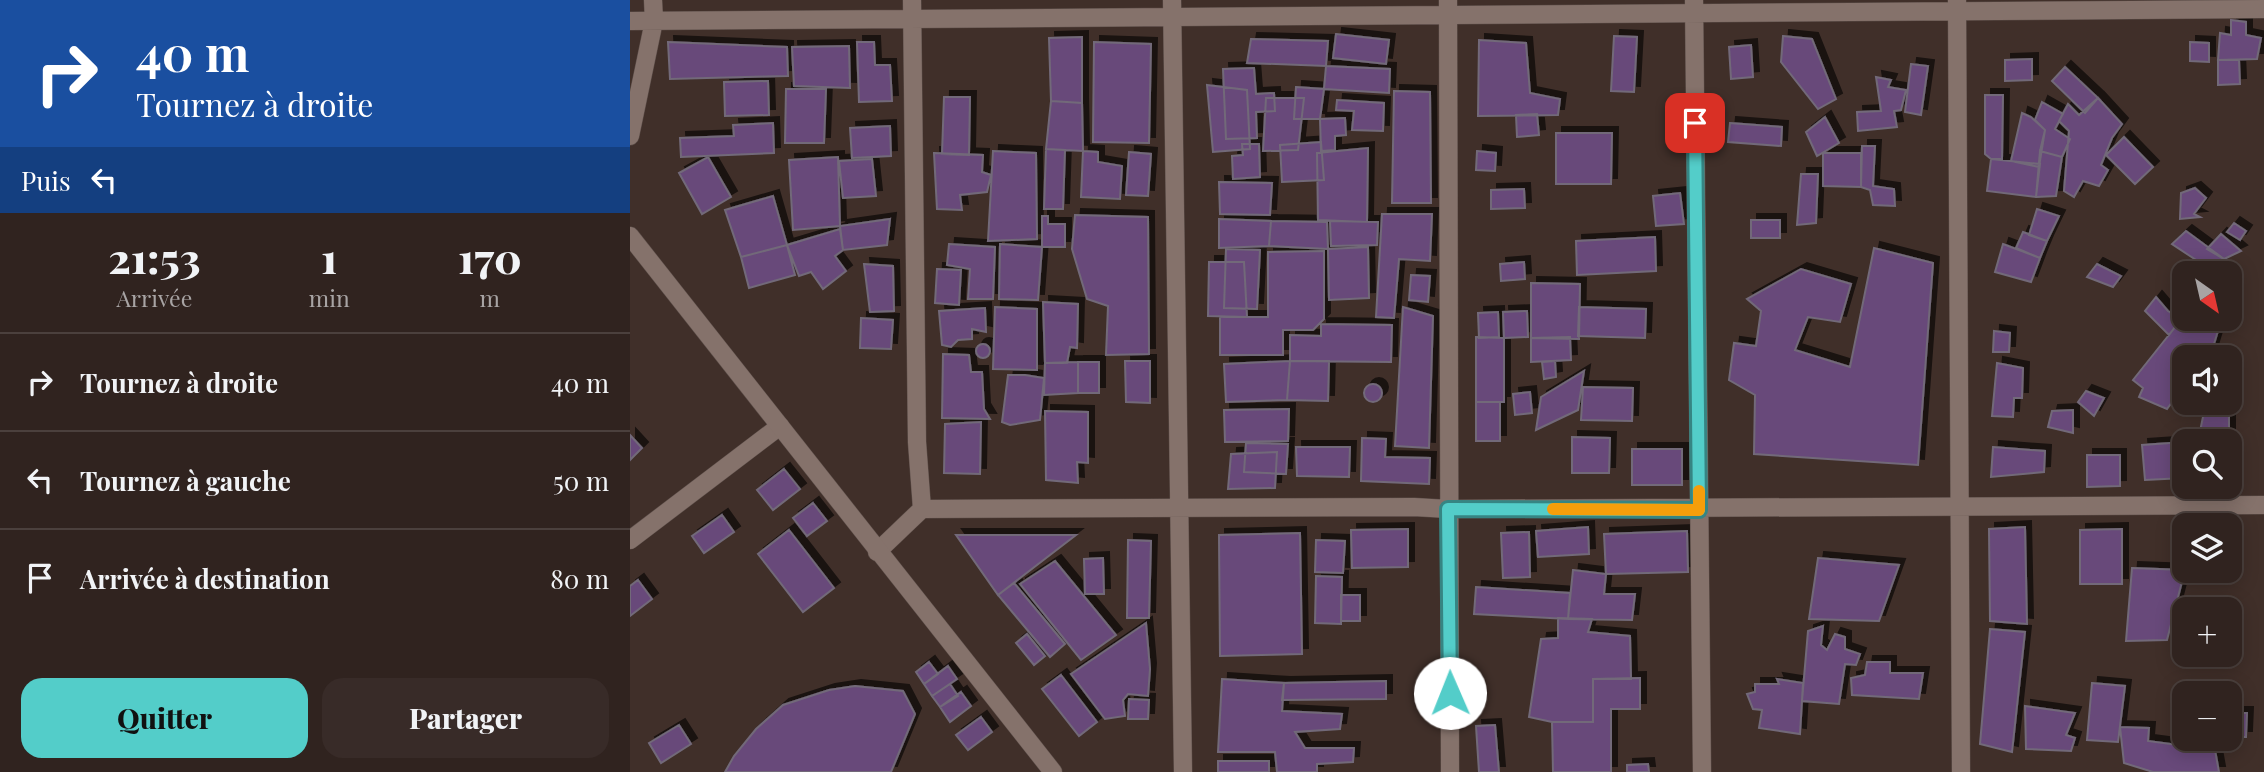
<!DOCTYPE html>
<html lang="fr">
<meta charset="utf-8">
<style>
:root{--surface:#30231f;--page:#382b28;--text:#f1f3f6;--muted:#a8a4a4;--line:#4b403d;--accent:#53cdc9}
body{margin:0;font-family:"Playfair Display",serif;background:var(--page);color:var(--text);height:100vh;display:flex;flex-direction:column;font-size:26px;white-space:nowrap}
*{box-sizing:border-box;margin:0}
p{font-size:23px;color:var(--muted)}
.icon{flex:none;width:38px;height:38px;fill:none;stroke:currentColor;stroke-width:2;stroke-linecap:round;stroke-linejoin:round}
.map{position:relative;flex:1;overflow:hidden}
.side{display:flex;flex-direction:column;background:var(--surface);width:630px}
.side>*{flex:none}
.banner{background:#1a4fa0;color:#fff;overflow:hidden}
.needle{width:46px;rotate:146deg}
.controls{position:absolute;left:1542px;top:261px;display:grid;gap:14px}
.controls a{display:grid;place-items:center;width:70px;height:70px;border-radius:14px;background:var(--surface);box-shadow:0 4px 18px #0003,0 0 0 2px var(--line);font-size:35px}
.pin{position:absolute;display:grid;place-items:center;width:60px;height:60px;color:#fff;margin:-30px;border-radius:14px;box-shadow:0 4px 10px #0006}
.me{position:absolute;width:77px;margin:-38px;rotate:359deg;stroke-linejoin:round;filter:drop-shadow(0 0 5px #0008)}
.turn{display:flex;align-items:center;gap:24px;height:147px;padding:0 21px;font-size:32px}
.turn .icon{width:91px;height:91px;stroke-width:2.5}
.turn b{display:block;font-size:49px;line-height:60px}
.then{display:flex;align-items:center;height:66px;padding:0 21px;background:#0003;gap:14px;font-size:26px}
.eta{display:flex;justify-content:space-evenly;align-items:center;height:119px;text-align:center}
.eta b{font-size:42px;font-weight:800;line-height:49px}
.action{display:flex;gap:14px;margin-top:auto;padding:14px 21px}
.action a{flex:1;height:80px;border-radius:21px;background:var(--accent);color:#111;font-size:28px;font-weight:800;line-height:80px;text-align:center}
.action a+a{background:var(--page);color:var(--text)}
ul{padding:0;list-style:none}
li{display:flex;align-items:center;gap:21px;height:98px;padding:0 21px;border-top:2px solid var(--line)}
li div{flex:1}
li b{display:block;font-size:26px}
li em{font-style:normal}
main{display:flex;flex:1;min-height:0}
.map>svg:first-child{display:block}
</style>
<main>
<section class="side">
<div class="banner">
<div class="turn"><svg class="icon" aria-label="right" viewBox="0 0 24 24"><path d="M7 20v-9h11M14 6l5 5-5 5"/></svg><div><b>40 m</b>Tournez à droite</div></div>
<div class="then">Puis<svg class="icon" aria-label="left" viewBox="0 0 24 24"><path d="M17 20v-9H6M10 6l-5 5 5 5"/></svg></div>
</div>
<div class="eta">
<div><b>21:53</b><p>Arrivée</p></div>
<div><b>1</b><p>min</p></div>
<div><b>170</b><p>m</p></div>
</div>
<ul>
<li><svg class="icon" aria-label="right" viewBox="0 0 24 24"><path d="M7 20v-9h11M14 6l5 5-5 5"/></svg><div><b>Tournez à droite</b></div><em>40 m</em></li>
<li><svg class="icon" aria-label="left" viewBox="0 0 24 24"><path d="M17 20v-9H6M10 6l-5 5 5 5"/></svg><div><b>Tournez à gauche</b></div><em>50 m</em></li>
<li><svg class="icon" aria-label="arrive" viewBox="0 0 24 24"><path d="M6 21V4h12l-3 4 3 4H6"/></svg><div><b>Arrivée à destination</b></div><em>80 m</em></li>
</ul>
<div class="action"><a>Quitter</a><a>Partager</a></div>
</section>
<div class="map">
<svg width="1634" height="772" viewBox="0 0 1634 772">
<defs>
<filter id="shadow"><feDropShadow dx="6" dy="-6" stdDeviation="0" flood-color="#0009"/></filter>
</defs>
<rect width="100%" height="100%" fill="#402f29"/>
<path fill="#674a7a" stroke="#726979" stroke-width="2" filter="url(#shadow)" d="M1601,20L1616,22V35L1631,38L1627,59L1588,60L1590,33L1601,35Z
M706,34L759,40L756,64L703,58Z
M984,36L1007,37L1004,92L981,91Z
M1153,36L1182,39L1206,99L1188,109L1151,62Z
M452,37V103L421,101L419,38Z
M621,39L698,41L696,66L617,63Z
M849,40L896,43L900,93L930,99L928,115L848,116Z
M38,42L157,47L158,76L40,79Z
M227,42H244L245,65H260L262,101L229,102Z
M464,42L521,44L519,143L463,142Z
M1560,42L1579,43V62L1560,61Z
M1121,45L1123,77L1101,79L1099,47Z
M219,46L220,88L164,86L162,47Z
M1402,59V80L1375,81V60Z
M1588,60H1609L1610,84L1588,85Z
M1281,64L1298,66L1291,115L1275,112Z
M696,66L760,69L759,93L694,89Z
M1435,67L1468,98L1455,113L1422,81Z
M624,68L626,94L644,93L645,111L626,112L627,138L596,139L593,69Z
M1246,77L1261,80L1258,87L1276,90L1271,110L1264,111L1267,127L1228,131L1227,112L1251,111Z
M138,81L139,115L95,116L94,82Z
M577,85L617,90L620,149L583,152Z
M666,87L694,89L690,119H664Z
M156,89H196L194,143H155Z
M764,91L800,92L801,203H762Z
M1355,95H1373L1372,159H1361L1355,154Z
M314,97H340L339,155L312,154Z
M636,98H674L668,150L633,151Z
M1468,98L1492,124L1482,138L1471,165L1478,170L1469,186L1453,181L1444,197L1434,191L1439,131L1429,121L1438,104L1449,115Z
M707,100L754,103L753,131L722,130L724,111L706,110Z
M421,101L452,103L453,151L416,149Z
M1412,102L1433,114L1425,129L1440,139L1432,157L1410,151L1415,130L1405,120Z
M1392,113L1401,117L1415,130L1409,167L1381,161Z
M907,114L909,135L887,137L886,115Z
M1195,117L1209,143L1187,156L1176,132Z
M715,118L716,135L705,136V150L691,151L690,119Z
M143,123L144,153L51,157L50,138L104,136L103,125Z
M1100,123L1152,127L1151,146L1098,142Z
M260,126L261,156L222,158L220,128Z
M926,133H982L981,184H926Z
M1494,137L1523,167L1505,184L1476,155Z
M691,142L694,180L652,182L650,145Z
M612,144H629L630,177L603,179L602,156L613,155Z
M1232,146H1245L1243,186L1264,189L1265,206L1243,205L1240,190L1231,187Z
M738,148L737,222L688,220L687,153Z
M416,149L435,150L433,209H414Z
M363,151L406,153L407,239L358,241Z
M453,151L468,152V162L492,166L490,199L451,197Z
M847,151L866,153L865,171L846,170Z
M1410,151L1432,157L1426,196L1406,197Z
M499,152L521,154L518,196L496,195Z
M304,153L353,155L352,172L361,175L357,192L330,195L332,210L307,209Z
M1193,153H1231V187L1193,186Z
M78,157L101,197L72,214L49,173Z
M208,157L210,226L163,230L159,160Z
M242,159L246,196L213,198L209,161Z
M1361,159L1410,164L1406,197L1357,191Z
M1171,174H1188L1186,223L1167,225Z
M589,182L642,183L640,215L590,214Z
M1565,188L1576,198L1564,214L1570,217L1550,219L1551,193Z
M894,189L895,208L861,209V190Z
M1050,193L1054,224L1026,226L1023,196Z
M143,196L157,245L111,257L95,210Z
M1407,209L1429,216L1417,241L1399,235Z
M752,214H802L800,261L769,259L764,318L746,317Z
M445,215L518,217L519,354L476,355L478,306L457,299L442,249Z
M412,216H418V224H435V247H412Z
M260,219L257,245L213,250L210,226Z
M589,219L641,221L639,246L589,248Z
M1121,220H1150V238H1121Z
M641,221L697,222L698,249L639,246Z
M700,221L748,222L747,245L701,246Z
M1604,223L1616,231L1610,240L1597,232Z
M210,229L213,250L205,256L216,271L193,289L181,272L169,276L157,245Z
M1556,231L1594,259L1585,273H1560L1569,262L1542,244Z
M1393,232L1417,241L1410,258L1386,248Z
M1591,234L1611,251L1594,259L1577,249Z
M1025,237L1026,271L947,275L946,241Z
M319,244L365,247L363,299H338L340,269L317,265Z
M370,244L412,247L408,300L369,299Z
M1373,244L1410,258L1401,282L1365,272Z
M157,245L165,275L119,288L111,257Z
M738,247L739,298L699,300L698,249Z
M1244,248L1303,263L1288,465L1124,454L1125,395L1099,380L1104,343L1126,346L1131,311L1117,299L1171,269L1221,284L1210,322L1178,317L1165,350L1220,367Z
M596,249L630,250L627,309L594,308Z
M694,251V319L683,330H653V355H590V317H638V252Z
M579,262H614L617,317L578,316Z
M894,262L895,279L871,281L870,264Z
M234,264L263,266L264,311L240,312Z
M1467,264L1491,276L1483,287L1457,277Z
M307,269L331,270L329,305L305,303Z
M781,275L800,276L798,302L779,300Z
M901,283L950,284L949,339L901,338Z
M1526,297L1538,311L1551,319L1539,335L1515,311Z
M413,302L448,304L447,348L440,347L437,363H415Z
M365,307L407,309V370L363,369Z
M773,307L803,316L799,448L765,446Z
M949,307L1016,309L1015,338L948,336Z
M355,308L356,332L342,329V339L328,340L321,347L312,345L309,311Z
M897,311L898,337L874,338L873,312Z
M868,312L869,337L849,338L848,313Z
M1554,316V318H1582L1578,325L1588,331L1580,357H1554V400L1545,398L1537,409L1509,397L1513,388L1503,380Z
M231,318L263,320L261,349L230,348Z
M691,324L762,325L761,362L660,361V335L691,336Z
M1364,331L1380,333L1379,352H1363Z
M846,337L874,338V402H846Z
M940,337L941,360L901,362V338Z
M346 351a7 7 0 1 1 14 0a7 7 0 1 1-14 0Z
M313,354L339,355L341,372H352L354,409L360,419L312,418Z
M495,361H520V403L496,402Z
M660,361H699L698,401L657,400Z
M660,361L657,400L596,402L594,364Z
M925,361L926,377L914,379L912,362Z
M448,362V393L414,395L415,363Z
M448,362H469V393H448Z
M1367,363L1393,368L1392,398H1384L1383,417L1362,416Z
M954,371L948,410L906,430L911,397Z
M378,375H395L414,378L410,420L380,425L372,422Z
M734 393a9 9 0 1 1 18 0a9 9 0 1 1-18 0Z
M953,387L1003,388L1002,421L951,420Z
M1456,391L1474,398L1464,416L1448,402Z
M900,392L902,413L885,415L883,394Z
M846,402H870V441H846Z
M659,409L658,441L595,442L594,410Z
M1443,410V433L1418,427L1422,411Z
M415,411L458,412V463L447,462L448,483L416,480Z
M1599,411V437L1568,441L1574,412Z
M351,422L350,474L314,473L315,424Z
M0,435L12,448L0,460Z
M942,437L980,438L979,473H942Z
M732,438L756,439L755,457L800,458L799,484L731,481Z
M1554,442V478L1515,480L1512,445Z
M616,443L658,444L656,474L614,472Z
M666,447H720L719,477L667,476Z
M1363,447L1415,451L1414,472L1361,477Z
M1002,449H1052V485H1002Z
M647,452L645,488L598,489L601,454Z
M1457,455H1490V486L1457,487Z
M154,469L170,489L143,510L127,490Z
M183,503L197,521L177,536L163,518Z
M92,515L104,532L74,553L62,536Z
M958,527L959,554L908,557L906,531Z
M1395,527L1397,624L1360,621L1359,529Z
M778,529V567L722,568L721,530Z
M1492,529V584H1450V530Z
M159,530L204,588L173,612L128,554Z
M1057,531L1058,572L976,574L974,534Z
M899,532L900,577L873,578L871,533Z
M670,533L672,654L590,656L589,535Z
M326,535H446L368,595Z
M498,540L521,541L519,618H497Z
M686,540L715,541L713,573L685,572Z
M473,558L474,594H455L454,559Z
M1188,558L1269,565L1249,621L1179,619Z
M425,561L486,635L451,660L390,584Z
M1502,568L1555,570L1537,640L1496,641Z
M943,570L976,574L974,594H1005L1002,620L938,619Z
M686,576L712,577L711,624L685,623Z
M8,580L22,599L0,616V586Z
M384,583L435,644L420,657L368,595Z
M846,587L940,593L938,619L844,614Z
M711,595H730V621H711Z
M928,618L962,619L958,632L1000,636L1001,679H963V722H922L899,717L911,639L928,638Z
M516,623L520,669L518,696L498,694L493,700L495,716L475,719L441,674Z
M1193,626L1191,645L1197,650L1205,634L1215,637V649L1230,654L1226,665L1215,664L1209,704L1172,701L1178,631Z
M1360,629L1395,632L1382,752L1350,744Z
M397,634L415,656L404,665L386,643Z
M299,662L308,674L294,684L286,672Z
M1237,662H1260V673H1293L1289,699L1222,695L1221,678L1235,675Z
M318,666L327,679L302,696L294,684Z
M431,675L467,722L449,736L412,689Z
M1010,678V709H981V772H923L922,722H963V679Z
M592,679L654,683L652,711L712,714L710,729L665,732L675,748H724L723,762L687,764V772H647L645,752H588Z
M1147,679L1173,683L1170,734L1129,728L1132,710L1123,709L1117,694L1125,692V684H1149Z
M756,681V699L652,700L654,683Z
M1462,683L1495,686L1488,742L1457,740Z
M320,684L328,696L310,707L302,696Z
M225,686L273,691L285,714L261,772H95L104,756L126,729L153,705L199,690Z
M331,692L341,706L320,722L310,707Z
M499,699L519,700L518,719H498Z
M1395,706L1445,713L1436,735L1445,738L1441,751L1396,749Z
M1600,713H1617L1616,737H1600Z
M351,717L362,732L338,750L326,735Z
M49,725L61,744L31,763L19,743Z
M865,725L869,772H849L846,726Z
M1490,727L1519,728L1518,741L1585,750L1589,772H1523L1494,763Z
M588,761H639V772H588Z
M1018,764L1019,772H997V765Z"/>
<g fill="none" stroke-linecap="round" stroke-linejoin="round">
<defs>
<path id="street" d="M282,0L287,442L292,509
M542,0L553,772
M818,0L820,772
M1064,0L1072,772
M1327,0L1331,772
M0,21L1634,9
M0,136L24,21L23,0
M0,540L150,426
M247,552L292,509L784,507L818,509L1634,505"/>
<path id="secondary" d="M0,236L423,772"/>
</defs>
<use href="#street" stroke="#5c4e49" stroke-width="19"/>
<use href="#secondary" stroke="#5c4e49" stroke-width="19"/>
<use href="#street" stroke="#85726b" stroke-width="18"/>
<use href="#secondary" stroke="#85726b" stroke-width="18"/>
</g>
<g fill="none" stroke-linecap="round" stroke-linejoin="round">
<defs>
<path id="route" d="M820,693L818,509L1069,510L1065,123"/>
</defs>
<use href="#route" stroke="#368583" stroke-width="18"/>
<use href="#route" stroke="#53cdc9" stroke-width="12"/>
<path stroke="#f59e0b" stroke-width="12" d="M923,509L1069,510V491"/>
</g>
</svg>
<div class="controls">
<a><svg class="needle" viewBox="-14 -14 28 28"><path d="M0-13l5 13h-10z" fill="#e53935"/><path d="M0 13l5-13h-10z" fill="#a8a4a4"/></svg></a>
<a><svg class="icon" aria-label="sound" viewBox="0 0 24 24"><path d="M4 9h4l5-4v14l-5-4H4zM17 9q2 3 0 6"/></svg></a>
<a><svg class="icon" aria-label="search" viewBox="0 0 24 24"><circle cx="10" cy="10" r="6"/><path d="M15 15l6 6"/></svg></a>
<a><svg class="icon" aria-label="layers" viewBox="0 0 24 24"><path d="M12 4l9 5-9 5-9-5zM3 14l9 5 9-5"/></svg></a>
<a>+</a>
<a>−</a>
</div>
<div class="pin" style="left:1065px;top:123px;background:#d93025"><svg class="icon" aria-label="arrive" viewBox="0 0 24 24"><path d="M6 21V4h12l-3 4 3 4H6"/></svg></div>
<svg class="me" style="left:820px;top:693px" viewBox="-20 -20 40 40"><circle r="19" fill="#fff"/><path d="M0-13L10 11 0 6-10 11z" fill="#53cdc9"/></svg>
</div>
</main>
